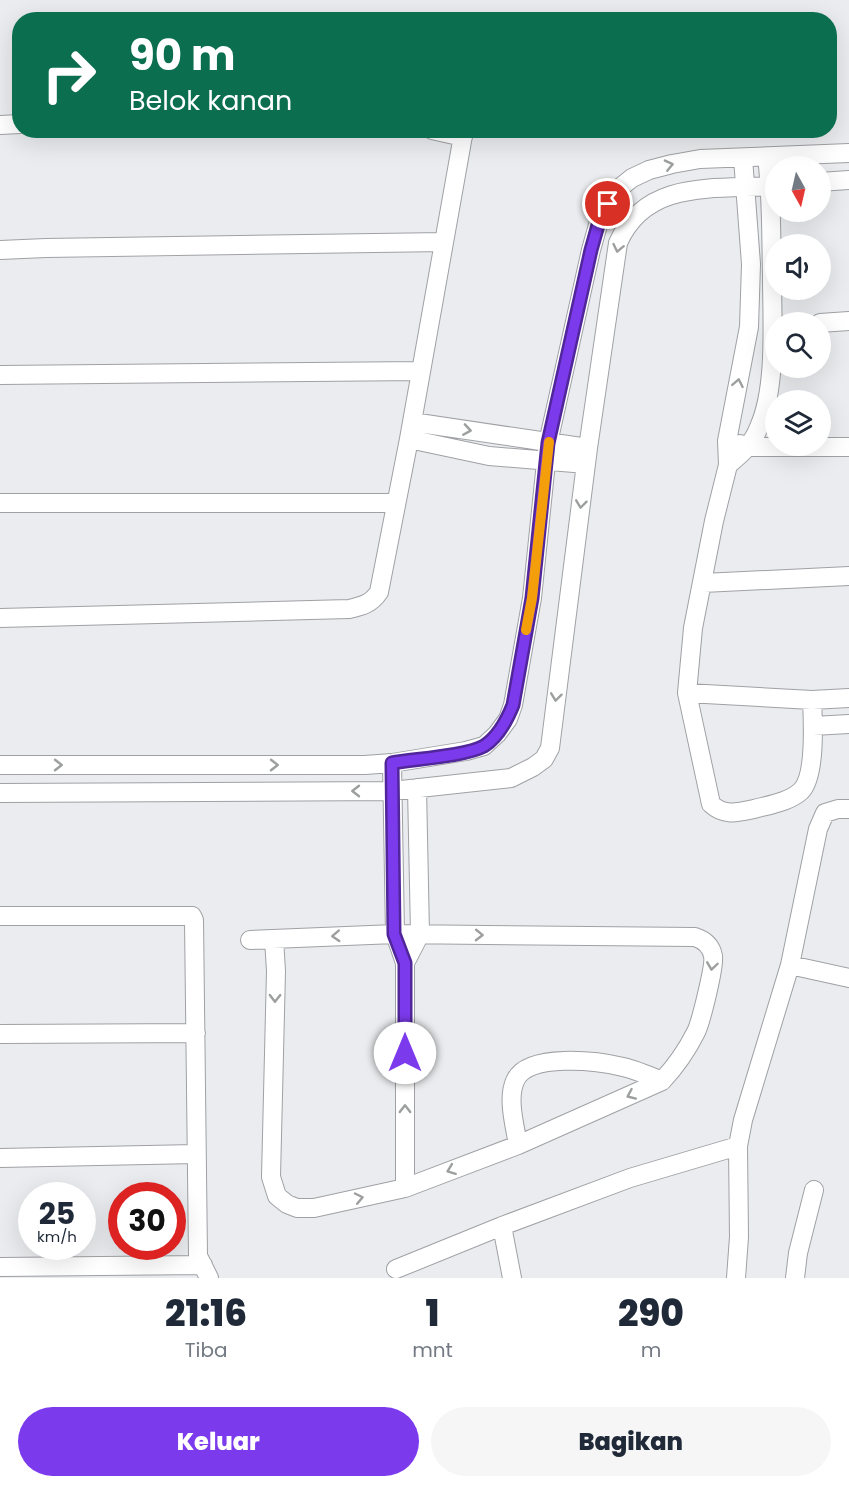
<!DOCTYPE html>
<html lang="id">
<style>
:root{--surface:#fff;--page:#f6f6f7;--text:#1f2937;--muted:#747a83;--accent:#7c3aed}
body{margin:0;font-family:Poppins,sans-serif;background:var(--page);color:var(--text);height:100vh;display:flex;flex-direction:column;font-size:22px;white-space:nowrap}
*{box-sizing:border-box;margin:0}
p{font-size:20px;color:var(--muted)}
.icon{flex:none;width:33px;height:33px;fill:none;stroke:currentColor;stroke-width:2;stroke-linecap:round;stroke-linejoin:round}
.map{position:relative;height:1278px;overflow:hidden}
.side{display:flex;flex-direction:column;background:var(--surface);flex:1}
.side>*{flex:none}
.banner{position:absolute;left:12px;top:12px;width:825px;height:126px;border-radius:24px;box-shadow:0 6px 24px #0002;background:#0b6e4f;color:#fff;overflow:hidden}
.needle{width:39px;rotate:172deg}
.controls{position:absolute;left:765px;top:156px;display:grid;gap:12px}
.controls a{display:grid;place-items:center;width:66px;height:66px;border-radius:50%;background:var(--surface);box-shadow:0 6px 24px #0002;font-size:30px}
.speed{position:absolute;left:18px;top:1182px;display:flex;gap:12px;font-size:30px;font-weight:700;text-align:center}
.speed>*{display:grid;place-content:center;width:78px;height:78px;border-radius:50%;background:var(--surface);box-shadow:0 6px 24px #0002;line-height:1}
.speed small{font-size:15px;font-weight:400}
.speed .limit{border:9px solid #d22;background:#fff;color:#111}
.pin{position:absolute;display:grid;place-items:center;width:51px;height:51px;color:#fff;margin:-26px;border:3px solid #fff;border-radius:50%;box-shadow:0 2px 6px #0007}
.me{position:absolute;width:66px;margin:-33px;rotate:0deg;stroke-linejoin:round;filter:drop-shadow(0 0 4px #0008)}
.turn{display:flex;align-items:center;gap:21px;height:126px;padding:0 18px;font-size:27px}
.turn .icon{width:78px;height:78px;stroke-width:2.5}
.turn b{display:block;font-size:42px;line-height:51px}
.eta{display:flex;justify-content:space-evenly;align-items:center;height:102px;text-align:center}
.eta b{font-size:36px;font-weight:800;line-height:42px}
.cta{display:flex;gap:12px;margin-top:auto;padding:12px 18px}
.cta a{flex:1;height:69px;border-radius:36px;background:var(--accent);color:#fff;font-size:24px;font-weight:800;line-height:69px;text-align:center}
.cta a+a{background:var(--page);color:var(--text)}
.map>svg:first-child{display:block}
</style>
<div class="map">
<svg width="849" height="1278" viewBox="0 0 849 1278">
<rect width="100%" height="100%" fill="#eaecef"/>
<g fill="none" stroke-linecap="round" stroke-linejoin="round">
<defs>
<path id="minor" d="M0,125L20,124
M432,130L463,137
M743,158L751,264L749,327L727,441L728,465L714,521L693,628L687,693L711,804C724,816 736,813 754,809C769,805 789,802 801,791C816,776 813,720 812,700
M820,182L849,180
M0,250L46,248L444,242
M820,323L849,321
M0,375L420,371
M412,422L588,448
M409,439L489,456L586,464
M740,444L749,447H849
M728,465C742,453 752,445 759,427C777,387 772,320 772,276C771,237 772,197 767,157
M0,503H395
M703,583L849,576
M0,618L349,609C362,606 371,604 379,592L409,439L464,130
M687,693L812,700L849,698
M813,726L849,724
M392,763L395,934L405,963V1188
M0,765H365L392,763L466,751L484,746L497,734L508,719L513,705L532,598L548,443L591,250L600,218L617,190L632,178L649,170L672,164L700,159L849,153
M0,793L392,791L511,778L533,767L544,759L550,748L588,448L618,243C646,178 717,190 776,186
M0,916H192L194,920L198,1256L209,1278
M250,940L395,934L695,937C704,940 711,945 713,956C715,965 701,1022 696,1032C687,1050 676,1066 662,1081L518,1145L405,1188L314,1208H297L287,1204L277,1196L271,1177L276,971L274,939
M405,963L420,934L417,788
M790,965L849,978
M0,1034L196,1033
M518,1145C515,1126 507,1099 515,1081C527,1052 598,1061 623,1067C636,1070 650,1076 662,1081
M0,1158L196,1154
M502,1226L512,1278
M0,1267L203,1265
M396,1269L502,1226L630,1178L738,1146
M736,1278L739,1237L738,1146L743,1120L790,965L818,829L825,813L838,809H849
M795,1278L798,1253L814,1190"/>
</defs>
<use href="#minor" stroke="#9fa1a4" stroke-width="20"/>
<use href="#minor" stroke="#fff" stroke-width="18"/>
</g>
<defs><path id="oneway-chevron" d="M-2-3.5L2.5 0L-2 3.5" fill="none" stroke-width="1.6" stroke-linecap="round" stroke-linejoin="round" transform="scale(1.5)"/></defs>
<g stroke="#9d9e9e">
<use href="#oneway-chevron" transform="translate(669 165) rotate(-13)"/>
<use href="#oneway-chevron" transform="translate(618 248) rotate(102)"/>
<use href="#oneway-chevron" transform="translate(738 383) rotate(-79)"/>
<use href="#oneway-chevron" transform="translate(467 430) rotate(9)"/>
<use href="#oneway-chevron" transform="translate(581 504) rotate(97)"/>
<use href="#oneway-chevron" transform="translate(556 697) rotate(97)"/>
<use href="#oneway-chevron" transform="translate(58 765)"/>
<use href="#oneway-chevron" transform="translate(274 765)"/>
<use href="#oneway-chevron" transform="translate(356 791) rotate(180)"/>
<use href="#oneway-chevron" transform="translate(479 935) rotate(1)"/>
<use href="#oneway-chevron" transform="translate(336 936) rotate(177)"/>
<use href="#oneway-chevron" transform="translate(712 966) rotate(98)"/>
<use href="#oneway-chevron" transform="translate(275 998) rotate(91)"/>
<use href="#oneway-chevron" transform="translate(631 1095) rotate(156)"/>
<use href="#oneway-chevron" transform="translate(405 1109) rotate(-90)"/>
<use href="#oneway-chevron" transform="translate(451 1170) rotate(159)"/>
<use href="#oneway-chevron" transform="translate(359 1198) rotate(-12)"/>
</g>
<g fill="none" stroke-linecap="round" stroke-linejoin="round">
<defs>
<path id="route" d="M405,1053V963L394,934L392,763C414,759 466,756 484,746C498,737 507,720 513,705L532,598L548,443L591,250L600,218L608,204"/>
</defs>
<use href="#route" stroke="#51269a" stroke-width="15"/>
<use href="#route" stroke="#7c3aed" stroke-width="10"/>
<path stroke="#f59e0b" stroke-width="10" d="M526,630L532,598L549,442"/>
</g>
</svg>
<div class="controls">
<a><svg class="needle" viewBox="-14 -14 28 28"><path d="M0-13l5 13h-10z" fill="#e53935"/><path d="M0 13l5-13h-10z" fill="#747a83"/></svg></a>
<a><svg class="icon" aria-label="sound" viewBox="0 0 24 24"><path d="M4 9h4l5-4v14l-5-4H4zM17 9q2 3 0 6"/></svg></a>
<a><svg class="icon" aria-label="search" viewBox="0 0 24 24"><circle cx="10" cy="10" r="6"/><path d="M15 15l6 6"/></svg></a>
<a><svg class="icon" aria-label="layers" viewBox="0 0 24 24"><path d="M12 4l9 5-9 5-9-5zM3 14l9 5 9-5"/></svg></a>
</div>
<div class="speed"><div>25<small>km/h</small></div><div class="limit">30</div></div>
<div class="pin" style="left:608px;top:204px;background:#d93025"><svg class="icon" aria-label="arrive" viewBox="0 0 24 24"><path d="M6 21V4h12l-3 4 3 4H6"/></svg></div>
<svg class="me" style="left:405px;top:1053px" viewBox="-20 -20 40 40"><circle r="19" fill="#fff"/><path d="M0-13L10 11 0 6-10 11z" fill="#7c3aed"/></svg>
<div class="banner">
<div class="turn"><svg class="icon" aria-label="right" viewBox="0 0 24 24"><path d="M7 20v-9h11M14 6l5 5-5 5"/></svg><div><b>90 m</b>Belok kanan</div></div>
</div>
</div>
<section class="side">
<div class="eta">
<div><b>21:16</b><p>Tiba</p></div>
<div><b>1</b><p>mnt</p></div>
<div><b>290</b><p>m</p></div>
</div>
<div class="cta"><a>Keluar</a><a>Bagikan</a></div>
</section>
